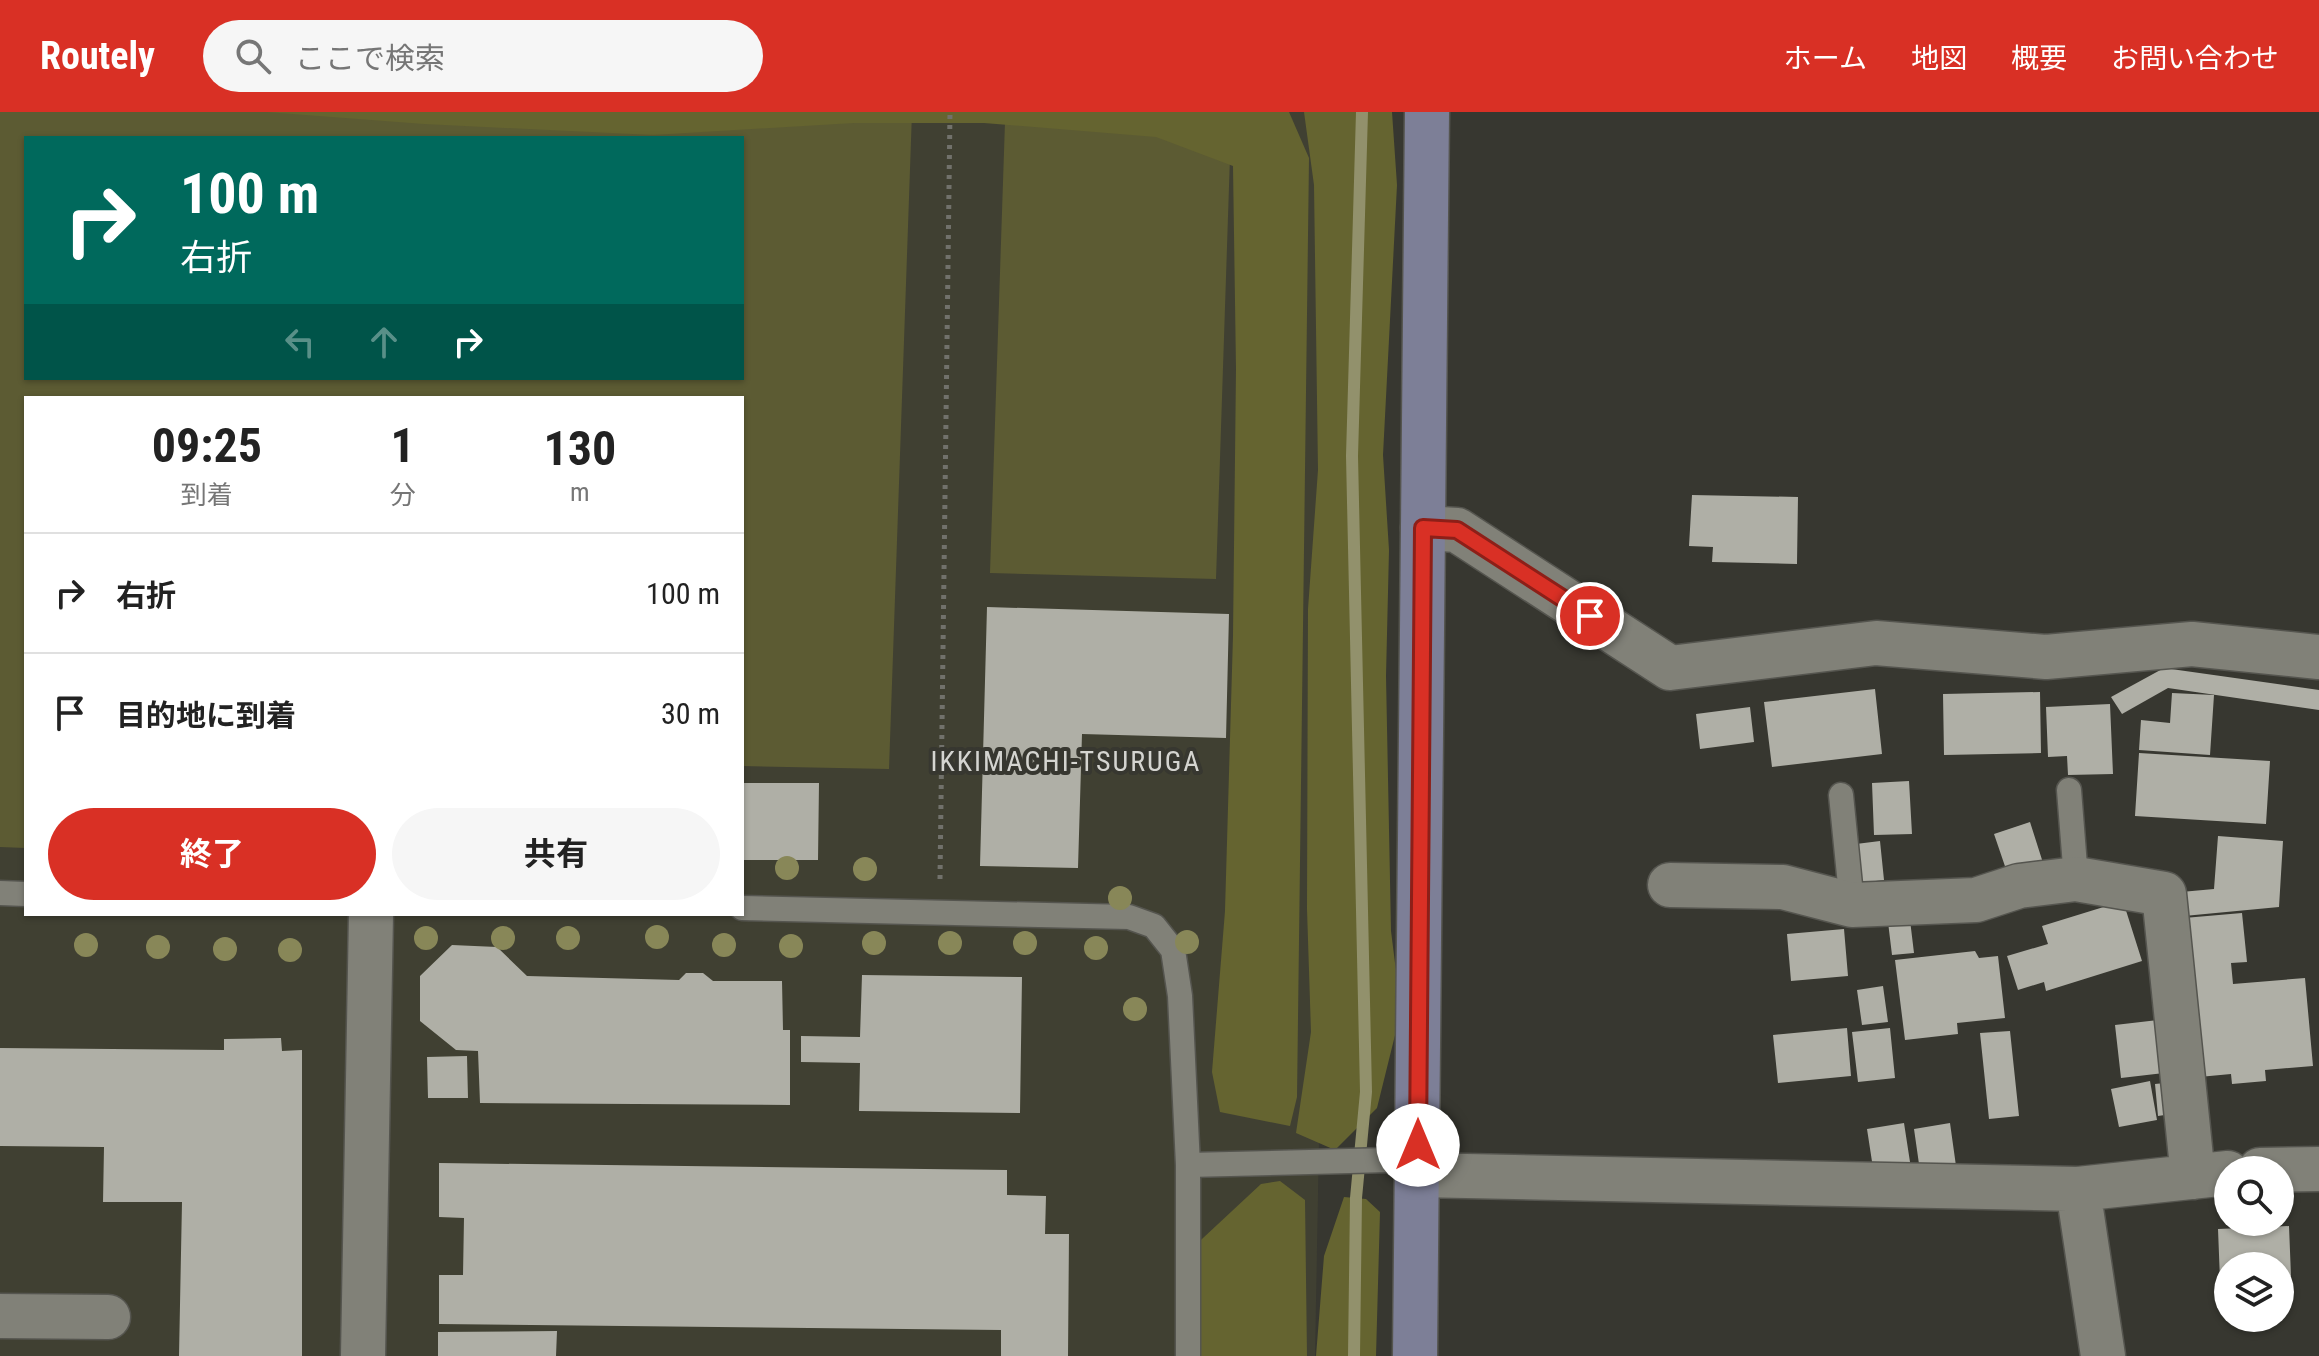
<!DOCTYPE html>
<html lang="ja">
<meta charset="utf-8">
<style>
:root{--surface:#fff;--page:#f6f6f6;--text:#222;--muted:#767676;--line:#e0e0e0;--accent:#d93025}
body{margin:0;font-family:"Roboto Condensed","Noto Sans JP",sans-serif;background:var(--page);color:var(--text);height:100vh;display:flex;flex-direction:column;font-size:30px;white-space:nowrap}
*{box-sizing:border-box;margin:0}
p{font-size:26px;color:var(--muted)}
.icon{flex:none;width:44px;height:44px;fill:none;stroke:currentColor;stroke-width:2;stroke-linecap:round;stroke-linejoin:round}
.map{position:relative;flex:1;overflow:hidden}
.panel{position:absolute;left:24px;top:284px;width:720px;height:520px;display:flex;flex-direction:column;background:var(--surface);border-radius:0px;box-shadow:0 2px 6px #0004}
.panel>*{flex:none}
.banner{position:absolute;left:24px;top:24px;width:720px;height:244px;border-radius:0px;box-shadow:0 2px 6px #0004;background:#00695c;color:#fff;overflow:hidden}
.buttons{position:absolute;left:2214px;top:1044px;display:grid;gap:16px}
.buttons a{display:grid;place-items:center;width:80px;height:80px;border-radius:50%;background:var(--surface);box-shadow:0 2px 6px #0004;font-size:40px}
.pin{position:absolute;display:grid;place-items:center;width:68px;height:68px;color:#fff;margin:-34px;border:4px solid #fff;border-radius:50%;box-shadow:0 2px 8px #0007}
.me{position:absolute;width:88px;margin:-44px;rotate:0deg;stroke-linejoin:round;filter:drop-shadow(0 0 6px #0008)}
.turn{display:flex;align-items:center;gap:28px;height:168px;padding:0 24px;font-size:36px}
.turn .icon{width:104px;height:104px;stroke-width:2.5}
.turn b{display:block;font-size:56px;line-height:68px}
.lanes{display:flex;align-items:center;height:76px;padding:0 24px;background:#0003;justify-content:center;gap:40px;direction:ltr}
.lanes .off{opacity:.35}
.eta{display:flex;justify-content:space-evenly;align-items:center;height:136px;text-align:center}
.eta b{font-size:48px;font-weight:700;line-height:56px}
.cta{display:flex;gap:16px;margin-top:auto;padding:16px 24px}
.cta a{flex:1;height:92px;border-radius:48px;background:var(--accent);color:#fff;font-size:32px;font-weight:700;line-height:92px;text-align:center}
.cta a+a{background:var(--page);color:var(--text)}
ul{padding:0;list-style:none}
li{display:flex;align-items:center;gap:24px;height:120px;padding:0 24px;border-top:2px solid var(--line)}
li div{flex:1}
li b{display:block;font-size:30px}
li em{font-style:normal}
header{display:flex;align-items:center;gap:48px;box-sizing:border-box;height:112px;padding:0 40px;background:var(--accent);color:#fff}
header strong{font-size:38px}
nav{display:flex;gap:44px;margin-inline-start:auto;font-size:28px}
.search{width:560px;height:72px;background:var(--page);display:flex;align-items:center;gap:20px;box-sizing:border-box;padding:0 28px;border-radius:44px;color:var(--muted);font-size:30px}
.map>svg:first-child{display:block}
</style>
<header>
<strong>Routely</strong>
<div class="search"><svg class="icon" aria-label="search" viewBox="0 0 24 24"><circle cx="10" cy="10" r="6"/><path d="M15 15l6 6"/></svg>ここで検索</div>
<nav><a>ホーム</a><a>地図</a><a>概要</a><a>お問い合わせ</a></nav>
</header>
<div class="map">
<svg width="2319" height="1244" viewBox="0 0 2319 1244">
<rect width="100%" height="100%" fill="#373730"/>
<path fill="#404032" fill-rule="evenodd" d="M0,0H1338L1315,1244H0ZM26,26H742V266H26ZM26,286H742V802H26Z"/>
<path fill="#5c5b33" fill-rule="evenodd" d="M0,0H912L889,657L742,654V286H26V736L0,735ZM26,26H742V266H26Z
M1005,10L1231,14L1216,467L990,461Z"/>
<path fill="#656430" d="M266,0H1289L1309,46L1297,985L1290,1014L1220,1000L1212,960L1225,799L1233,524L1236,257L1233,54L1156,25L984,11H854L653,23L424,12Z
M1304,0H1392L1397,73L1383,343L1389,438L1386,564L1391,819L1401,899L1377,996L1335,1038L1296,1021L1311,920L1307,797L1308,497L1318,358L1314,73Z
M1280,1069L1305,1088L1307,1244H1187L1188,1140L1261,1072Z
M1344,1085L1366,1087L1380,1100L1376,1244H1316L1324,1144Z"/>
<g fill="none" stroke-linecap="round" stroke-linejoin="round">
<path stroke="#92916c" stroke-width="12" d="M1354,1244L1356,1086L1366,980L1352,344L1362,0"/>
</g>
<path fill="#afafa6" d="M1692,383L1798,385L1797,452L1712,450L1713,435L1689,434Z
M987,495L1229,502L1226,626L1082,622L1078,756L980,754Z
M2164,556L2319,578V598L2168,576L2122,602L2111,585Z
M1875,577L1882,642L1772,655L1764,590Z
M2040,580L2041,641L1944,643L1943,582Z
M2172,581L2214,583L2210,643L2139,638L2141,608L2170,611Z
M2110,592L2113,662L2068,663L2067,644L2048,645L2046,595Z
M1750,595L1754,630L1700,637L1696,602Z
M2139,641L2270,649L2266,712L2135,704Z
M1909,669L1912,722L1874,723L1872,671Z
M742,671H819L818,748H742Z
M2030,710L2044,754L2009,766L1994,722Z
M2218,724L2283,729L2279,795L2184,804L2181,780L2214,777Z
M1880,729L1884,768L1860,771L1856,732Z
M2123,789L2142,849L2046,879L2044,870L2018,878L2007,844L2048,832L2042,814Z
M2242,801L2247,850L2231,851L2233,872L2305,866L2313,954L2265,958L2266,969L2232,972L2231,962L2199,965L2184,806Z
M1910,808L1914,841L1892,843L1888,810Z
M1844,817L1848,864L1791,869L1787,822Z
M452,833L497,835L527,864L679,868L686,861H703L713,869H782L783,918H790V993L480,991L478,939L456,938L420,909V864Z
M1975,839L1979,846L1998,844L2005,906L1957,911L1958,922L1905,928L1895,848Z
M862,863L1022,865L1020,1001L859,999L860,951L801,950V924L860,925Z
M1883,874L1888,910L1862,913L1857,878Z
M2158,908L2164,961L2121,966L2115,913Z
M1847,916L1851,964L1778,971L1773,923Z
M1890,916L1895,966L1858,970L1852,920Z
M2010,919L2019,1004L1989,1007L1980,921Z
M281,926L282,939L302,938V1244H179L182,1090H103L104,1035L0,1034V936L224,938V927Z
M467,944L468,986H428L427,945Z
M2150,969L2157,1008L2119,1015L2111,977Z
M2174,970L2178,1001L2158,1004L2155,972Z
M1904,1011L1910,1050L1873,1056L1867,1017Z
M1950,1011L1956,1054L1920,1059L1914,1017Z
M439,1051L1007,1058V1083L1046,1084L1045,1122H1069L1068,1244H1001V1218L439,1212V1163H463L464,1106L439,1105Z
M2289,1114L2291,1164L2280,1165V1154H2228V1168H2220L2218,1117Z
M557,1219L556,1244H438V1220Z"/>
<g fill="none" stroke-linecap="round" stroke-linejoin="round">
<defs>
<path id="lane" d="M2069,678L2076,767
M1841,683L1852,793
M0,781L26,782
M742,796L1129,805L1154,814L1173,838L1180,884L1188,1053V1244
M1188,1053L1389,1048L1418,1063"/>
<path id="street" d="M1423,416L1457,418L1670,556L1876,531L2046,545L2192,532L2319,545
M1670,773L1783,775L1852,793L1976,788L2019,774L2076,767L2164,782L2193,1065
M2260,1058L2319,1057
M1418,1063L2078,1077L2228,1061
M2078,1077L2103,1244
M0,1204L108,1205
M363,1244L371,802"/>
<path id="secondary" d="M1415,1244L1427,0"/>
</defs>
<use href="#lane" stroke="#55554f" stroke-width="27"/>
<use href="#street" stroke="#55554f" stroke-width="47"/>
<use href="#secondary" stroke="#55554f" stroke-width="47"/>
<path stroke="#71716b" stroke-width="5" stroke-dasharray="4 6" stroke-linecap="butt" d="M940,767L950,0"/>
<use href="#lane" stroke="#818178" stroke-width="24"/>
<use href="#street" stroke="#818178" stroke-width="44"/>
<use href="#secondary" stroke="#7d7f97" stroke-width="44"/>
</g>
<g fill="#888758">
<circle cx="787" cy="756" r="12"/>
<circle cx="865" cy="757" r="12"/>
<circle cx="1120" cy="786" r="12"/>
<circle cx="657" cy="825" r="12"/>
<circle cx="426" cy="826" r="12"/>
<circle cx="503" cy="826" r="12"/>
<circle cx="568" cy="826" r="12"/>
<circle cx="1187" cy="830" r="12"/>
<circle cx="874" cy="831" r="12"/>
<circle cx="950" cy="831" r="12"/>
<circle cx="1025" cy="831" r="12"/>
<circle cx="86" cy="833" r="12"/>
<circle cx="724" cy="833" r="12"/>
<circle cx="791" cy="834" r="12"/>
<circle cx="158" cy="835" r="12"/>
<circle cx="1096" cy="836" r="12"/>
<circle cx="225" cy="837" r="12"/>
<circle cx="290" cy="838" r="12"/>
<circle cx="1135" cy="897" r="12"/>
</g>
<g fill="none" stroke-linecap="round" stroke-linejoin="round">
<defs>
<path id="route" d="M1418,1033L1423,416L1457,418L1590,504"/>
</defs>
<use href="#route" stroke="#8d1f18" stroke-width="20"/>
<use href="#route" stroke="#d93025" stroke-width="14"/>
</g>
<g text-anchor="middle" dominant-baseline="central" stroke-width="8" stroke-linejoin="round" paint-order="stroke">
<g font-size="28" letter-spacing="2" fill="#d4d4d0" stroke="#373730">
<text x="1066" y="649">IKKIMACHI-TSURUGA</text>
</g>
</g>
</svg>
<div class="buttons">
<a><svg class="icon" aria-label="search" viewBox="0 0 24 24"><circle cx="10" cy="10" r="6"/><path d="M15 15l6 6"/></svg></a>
<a><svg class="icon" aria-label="layers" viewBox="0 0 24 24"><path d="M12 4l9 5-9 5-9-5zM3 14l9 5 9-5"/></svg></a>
</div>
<div class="pin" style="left:1590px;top:504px;background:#d93025"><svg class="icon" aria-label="arrive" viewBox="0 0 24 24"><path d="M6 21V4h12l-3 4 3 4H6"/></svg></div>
<svg class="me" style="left:1418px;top:1033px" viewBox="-20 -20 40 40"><circle r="19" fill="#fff"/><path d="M0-13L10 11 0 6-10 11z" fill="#d93025"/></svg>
<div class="banner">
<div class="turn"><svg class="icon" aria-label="right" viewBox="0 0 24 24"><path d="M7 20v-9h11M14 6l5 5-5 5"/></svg><div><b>100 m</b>右折</div></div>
<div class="lanes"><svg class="icon off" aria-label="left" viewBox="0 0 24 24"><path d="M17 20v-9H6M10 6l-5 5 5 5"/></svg><svg class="icon off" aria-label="ahead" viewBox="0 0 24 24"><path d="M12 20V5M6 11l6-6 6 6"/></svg><svg class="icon" aria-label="right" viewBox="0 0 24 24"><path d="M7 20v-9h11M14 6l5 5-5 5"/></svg></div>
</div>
<section class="panel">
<div class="eta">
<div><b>09:25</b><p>到着</p></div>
<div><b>1</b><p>分</p></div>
<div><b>130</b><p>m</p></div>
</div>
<ul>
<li><svg class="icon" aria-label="right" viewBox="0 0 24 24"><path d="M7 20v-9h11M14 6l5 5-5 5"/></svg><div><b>右折</b></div><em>100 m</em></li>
<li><svg class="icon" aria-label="arrive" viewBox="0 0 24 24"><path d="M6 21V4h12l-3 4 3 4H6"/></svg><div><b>目的地に到着</b></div><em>30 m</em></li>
</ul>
<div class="cta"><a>終了</a><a>共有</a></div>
</section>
</div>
